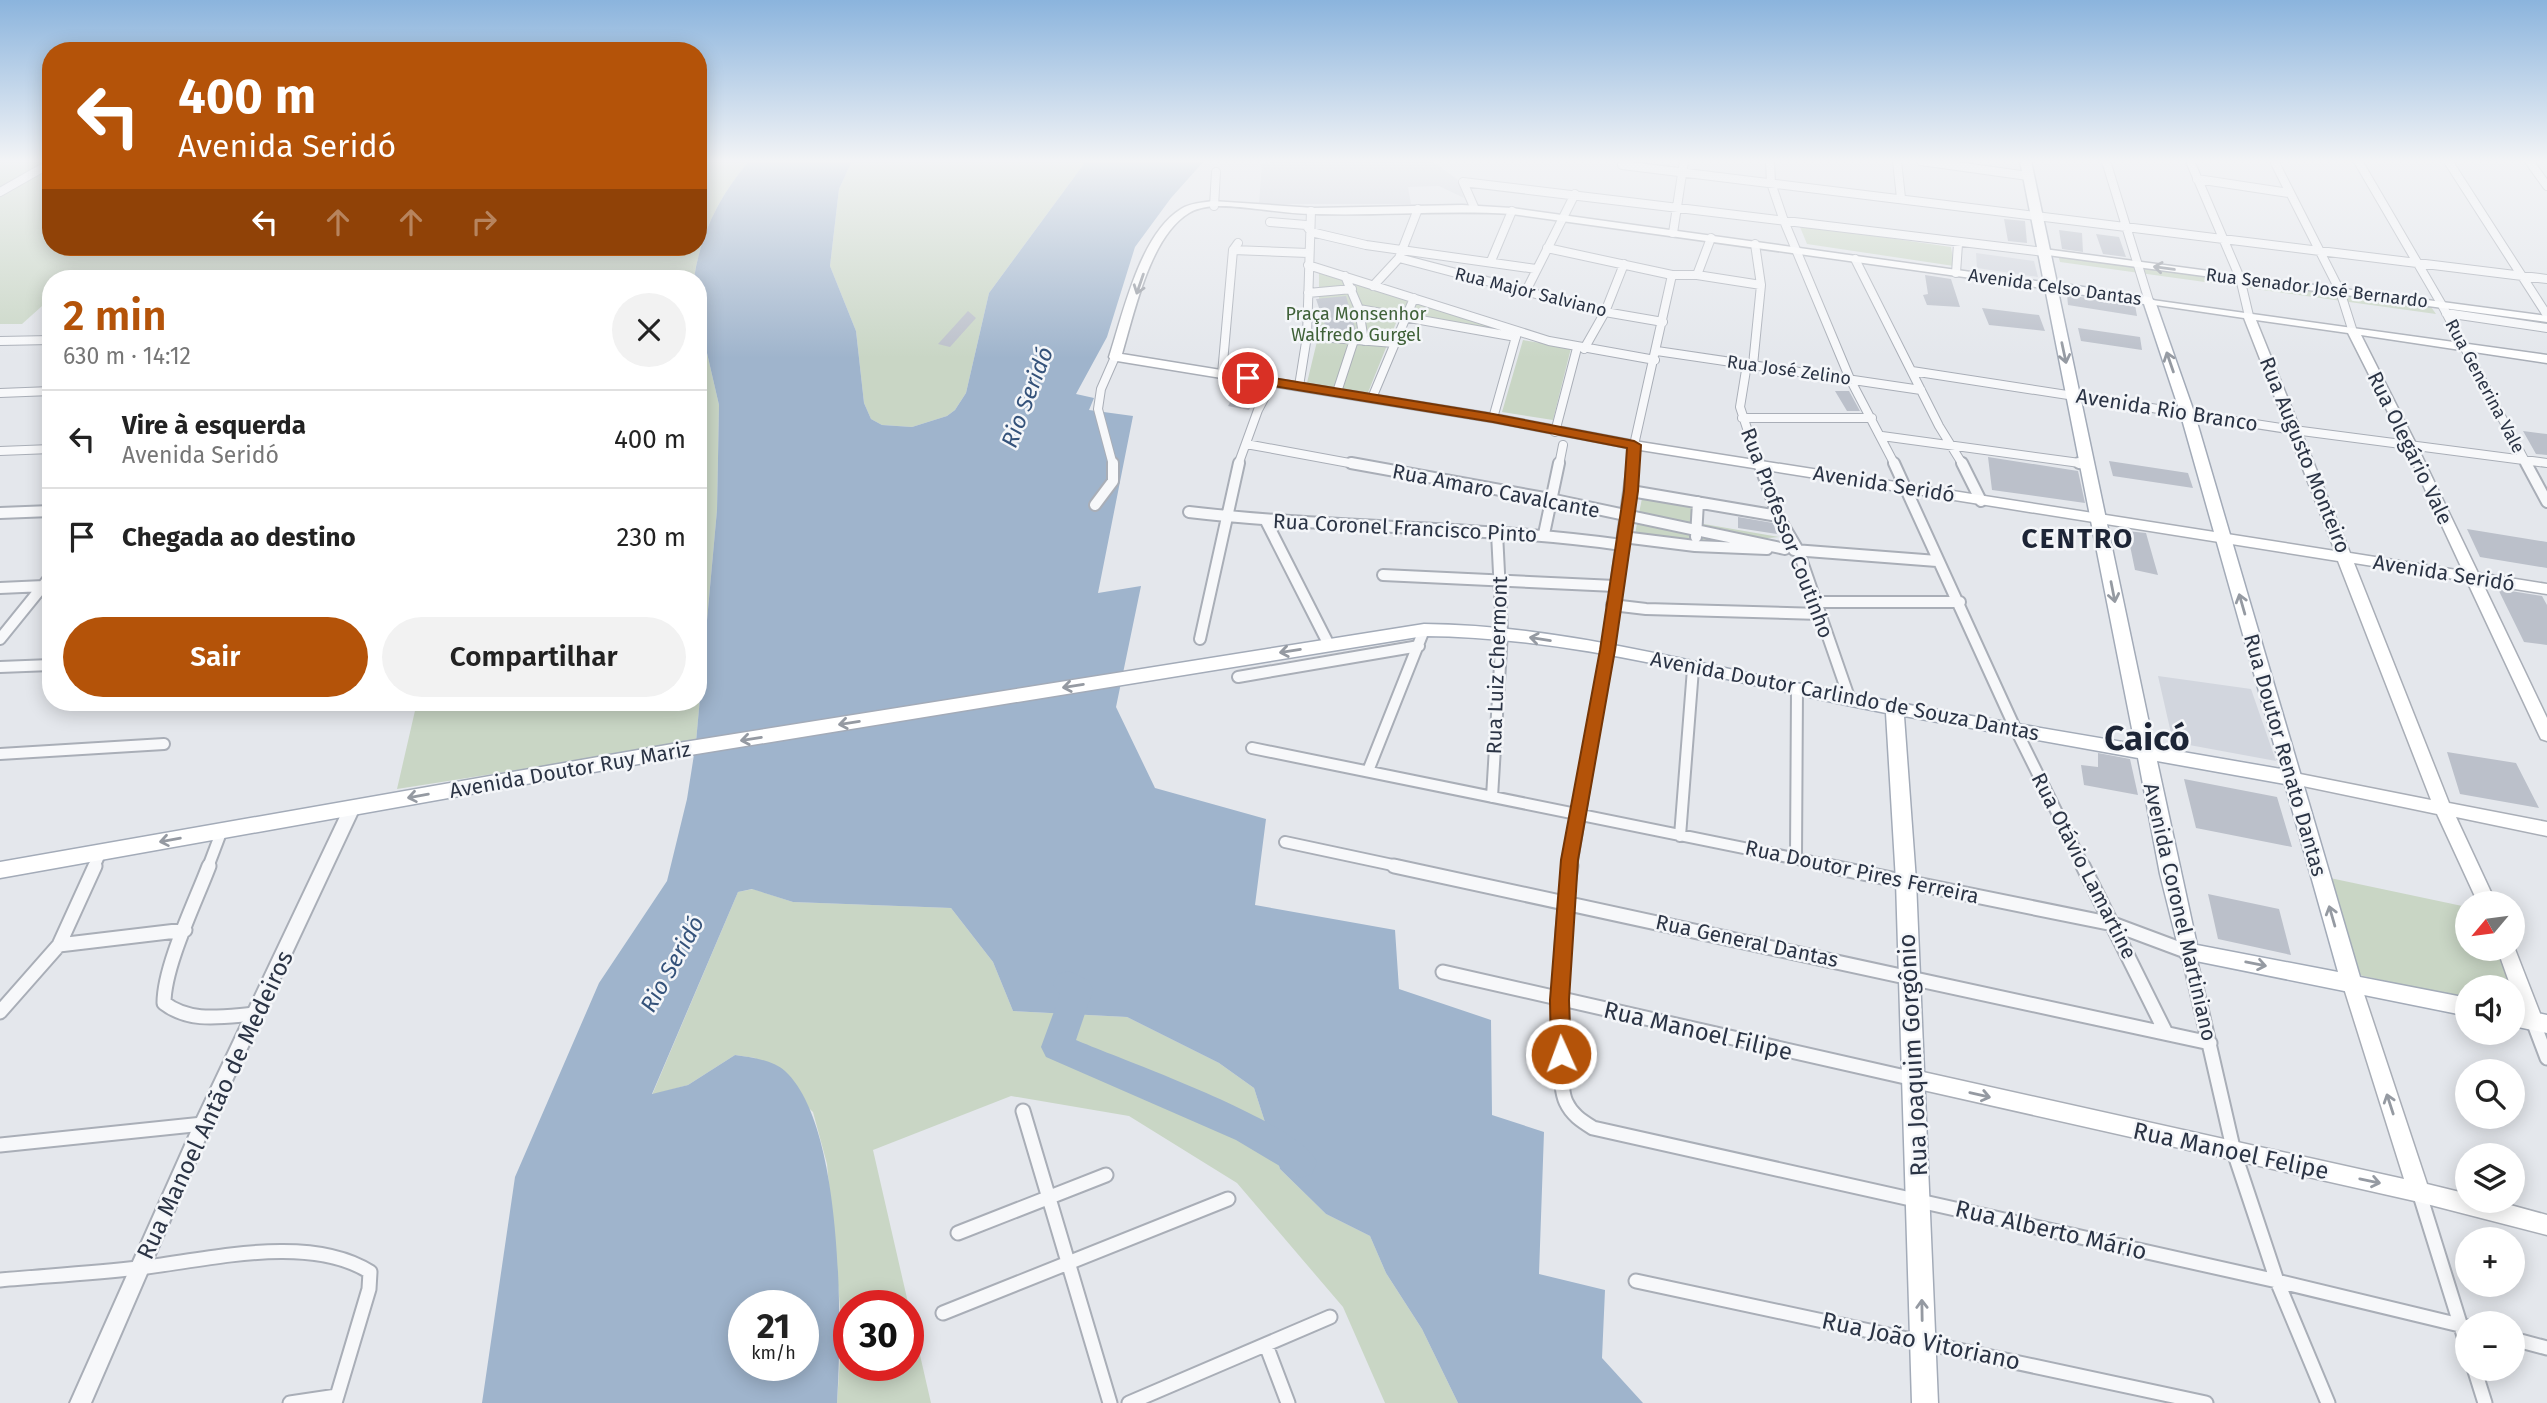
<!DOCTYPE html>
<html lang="pt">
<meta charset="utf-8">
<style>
:root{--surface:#fff;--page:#f2f2f2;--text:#222;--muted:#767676;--line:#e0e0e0;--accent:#b45309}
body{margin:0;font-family:"Fira Sans",sans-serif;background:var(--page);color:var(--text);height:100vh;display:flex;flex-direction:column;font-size:26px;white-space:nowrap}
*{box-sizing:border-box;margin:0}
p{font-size:23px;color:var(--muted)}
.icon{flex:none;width:38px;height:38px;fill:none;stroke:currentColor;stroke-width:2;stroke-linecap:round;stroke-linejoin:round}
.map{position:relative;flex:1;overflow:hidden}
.side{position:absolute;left:42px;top:270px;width:665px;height:441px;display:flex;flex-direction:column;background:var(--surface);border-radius:28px;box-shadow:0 4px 18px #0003}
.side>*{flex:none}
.top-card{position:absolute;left:42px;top:42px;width:665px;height:214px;border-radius:28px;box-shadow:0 4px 18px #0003;background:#b45309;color:#fff;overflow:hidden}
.needle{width:46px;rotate:241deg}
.controls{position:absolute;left:2455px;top:891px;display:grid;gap:14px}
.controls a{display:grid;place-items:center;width:70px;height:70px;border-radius:50%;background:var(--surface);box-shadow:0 4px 18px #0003;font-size:35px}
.speed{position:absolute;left:728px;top:1290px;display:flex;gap:14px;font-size:35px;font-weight:700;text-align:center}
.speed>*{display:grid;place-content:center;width:91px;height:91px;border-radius:50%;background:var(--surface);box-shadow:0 4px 18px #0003;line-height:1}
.speed small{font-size:18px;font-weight:400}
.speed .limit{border:10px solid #d22;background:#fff;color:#111}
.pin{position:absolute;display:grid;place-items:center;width:60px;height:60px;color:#fff;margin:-30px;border:4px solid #fff;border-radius:50%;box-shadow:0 2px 7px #0007}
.me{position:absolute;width:77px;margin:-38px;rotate:358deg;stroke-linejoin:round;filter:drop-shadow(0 0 5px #0008)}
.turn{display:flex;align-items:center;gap:24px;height:147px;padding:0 21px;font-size:32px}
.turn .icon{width:91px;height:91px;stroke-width:2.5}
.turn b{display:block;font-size:49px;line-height:60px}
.lanes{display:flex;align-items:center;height:66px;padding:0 21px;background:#0003;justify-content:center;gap:35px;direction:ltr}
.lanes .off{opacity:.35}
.round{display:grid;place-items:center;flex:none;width:74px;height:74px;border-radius:37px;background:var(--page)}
.headline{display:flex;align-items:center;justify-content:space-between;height:119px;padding:0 21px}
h1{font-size:42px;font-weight:600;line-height:52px;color:var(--accent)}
.button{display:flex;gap:14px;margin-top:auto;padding:14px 21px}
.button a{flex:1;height:80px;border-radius:42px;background:var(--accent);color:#fff;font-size:28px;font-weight:600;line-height:80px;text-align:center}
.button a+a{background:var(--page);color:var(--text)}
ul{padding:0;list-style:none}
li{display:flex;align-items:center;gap:21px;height:98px;padding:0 21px;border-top:2px solid var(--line)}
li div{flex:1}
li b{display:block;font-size:26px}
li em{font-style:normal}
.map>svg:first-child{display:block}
</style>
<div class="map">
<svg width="2547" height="1403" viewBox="0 0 2547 1403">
<rect width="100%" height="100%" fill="#e4e7ec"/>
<path fill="#d2d6de" d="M1285,161H1432L1457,179L1464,198L1439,186L1408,187L1411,204H1259L1262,163Z
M1976,253L2034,261L2038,277L1977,268Z
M2158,676L2251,689L2276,761L2173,742Z"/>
<path fill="#c9d6c5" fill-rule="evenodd" d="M0,161H51V247H698V161H749C719,196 701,233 694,278H51V298L22,324H0Z
M852,161H1086L989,293L966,393L955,410L947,416L912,427L882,425L871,419L864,403L856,331L830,266L839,189Z
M1805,226L1951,247L1954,266L1807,244L1800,227Z
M2058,255L2429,304L2436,314L2060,262Z
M1319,271L1529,335L1400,313L1367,395L1306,387L1319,333Z
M698,314L719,405L717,510L696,742L397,789L417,702H698Z
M1523,340L1571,348L1553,420L1502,412Z
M1643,493L1697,502L1698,523L1779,537L1714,543L1635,534Z
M2330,878L2467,907L2468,948L2504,949L2528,1012L2513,1009V987H2468L2467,999L2359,975Z
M753,889L793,902L951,908L993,962L1013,1011L1127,1017L1219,1063L1254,1088L1280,1169L1326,1214L1370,1236L1386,1273L1422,1329L1458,1403H1385L1343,1307L1237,1183L1129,1116L1011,1096L873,1150L931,1403H837L842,1329L827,1164L813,1112L755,1058L735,1055L688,1085L652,1095L738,892ZM849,1306H908V1365H849Z"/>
<path fill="#9fb4cc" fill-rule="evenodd" d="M749,161H852L839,189L830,266L856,331L864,403L871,419L882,425L912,427L947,416L955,410L966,393L989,293L1086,161H1204L1171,198L1135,247L1107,337L1076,394L1094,398L1089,410L1133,416L1098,593L1141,586L1116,707L1155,788L1266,819L1255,905L1395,930L1399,989L1491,1020L1492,1115L1544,1132L1539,1274L1605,1290L1602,1358L1643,1403H1458L1422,1329L1386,1273L1370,1236L1326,1214L1280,1169L1254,1088L1219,1063L1127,1017L1013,1011L993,962L951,908L793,902L752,889L738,892L652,1094L688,1085L735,1055C750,1057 773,1060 785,1071C844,1125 842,1326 837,1403H482L515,1177L599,983L667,881L687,799L696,742L717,510L719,405L698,314V278H694C701,233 719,196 749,161ZM744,1306H803V1365H744Z"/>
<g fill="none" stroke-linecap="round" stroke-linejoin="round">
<path fill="#9fb4cc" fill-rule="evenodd" d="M1069,971L1088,980L1093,990L1076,1040C1122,1060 1300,1122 1317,1162L1312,1174L1300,1178L1236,1140L1046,1057L1041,1047L1060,995L1053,984L1058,974Z"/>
</g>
<path fill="#bbc0ca" d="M2004,219L2025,221L2027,243L2008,241Z
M2059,230L2082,233L2083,252L2062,249Z
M2096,234L2119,237L2126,257L2103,254Z
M1925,275L1951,279L1960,307L1927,305L1923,295L1928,294Z
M2067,295L2135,305L2137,316L2068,305Z
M1346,296L1356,331H1327L1316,299Z
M1982,308L2039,315L2045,331L1989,325Z
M968,311L976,318L950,347L938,344Z
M2078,328L2140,337L2142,350L2081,341Z
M1237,391L1257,394L1249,410L1228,406Z
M1835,391H1849L1860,411H1847Z
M2523,431L2547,434V455L2536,454Z
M1988,457L2078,471L2085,503L1992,490Z
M2109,461L2188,473L2193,488L2113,476Z
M1738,517L1773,523L1777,534L1738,528Z
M2467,529L2547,542V568L2480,557Z
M2127,531L2146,533L2158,575L2135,570Z
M2498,589L2542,596L2547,605V645L2524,642Z
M2447,752L2516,763L2539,808L2460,794Z
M2098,753L2130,759L2138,795L2084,785L2081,765L2098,767Z
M2184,779L2277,797L2292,847L2196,828Z
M2208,894L2279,909L2291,955L2218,939Z"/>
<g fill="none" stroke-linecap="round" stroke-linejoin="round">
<defs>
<path id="minor-far2" d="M1770,161L1771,183L1784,221L1850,379L1895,465
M1897,161L1901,198
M1921,161L2028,176
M2106,161L2149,301
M2190,161L2240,278L2249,316
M2274,161L2340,291L2353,332
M2358,161L2442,305L2527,465
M2448,161L2547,315
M2529,161L2547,186
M1622,165L2547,279
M2197,179L2289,193
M0,192L51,163
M1214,206L1216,172
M1474,207L1463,182L2044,252
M1270,222L1306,225L1311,232L1366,245L1536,269
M1673,233L1684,161
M1547,248L1672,275H1697L1761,285
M1233,250L1308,253
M1399,258L1605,312L1663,322
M1855,259L1939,426L1963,465
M1491,261L1512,211
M1308,265L1549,341L1655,360
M1956,273L1958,244
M1697,275L1711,238
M1345,276L1359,309L1364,341
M1373,286L1399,258L1418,209
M1526,291L1575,194
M1308,293L1352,289
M1359,309L1516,337
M2446,313L2547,328
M1307,336L1394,343
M0,341L51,340
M1584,349L1605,312L1624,264
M1657,351L1921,390
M1747,364L1740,407L1759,465
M1753,365L1761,285L1755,244
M1912,371L2294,430L2547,463
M1222,374L1233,250L1238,243
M1299,386L1307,336L1311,211
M1337,392L1354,340
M0,393L51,391
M1372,398L1414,298
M1493,418L1517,333
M1742,418H1872
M1555,432L1577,348
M1882,436L2087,464
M1246,444L1360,465
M0,451L51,449
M1113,465L1098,409L1101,389L1115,357
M1238,465L1258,410L1273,382
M1559,465L1563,445
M1633,465L1634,445L1672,275"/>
<path id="minor-far1" d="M1351,463L1550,499L1785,549
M1759,463L1778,516L1798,550L1850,700
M1894,463L2015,728L2084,867
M1962,463L1981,501
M2079,463L2087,464
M2526,463L2547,502
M1631,491L1778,516
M1095,505L1113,481V463
M1189,512C1333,529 1478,525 1622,545
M0,513L51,511
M1266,521L1329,645
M1544,534L1559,463
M1623,537L1695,546L1767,549
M1696,537L1698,502
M1794,550L1937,561
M1383,575L1615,586
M0,588L44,586
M1817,602H1960
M1612,605L1646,609L1820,614
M0,639L51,576
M1200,639L1239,463
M0,667L51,665
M1238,677L1419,646
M1252,748L1837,867
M0,754L164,744
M1368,771L1424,630
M1492,797L1502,632L1497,533
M1680,836L1693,669
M1285,842L1402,867
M1796,857L1797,690
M94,867L101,852
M208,867L222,830
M1571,867L1607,650L1633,463"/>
<path id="minor" d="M209,866C195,903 164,966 164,1003C191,1024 225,1016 257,1014
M1394,866L2210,1043
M1571,866C1560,928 1559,991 1561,1054C1562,1069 1560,1089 1566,1102C1572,1115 1582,1121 1593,1128L2277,1281L2468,1327
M1828,866L2113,924L2188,952L2234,1152L2277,1281L2328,1403
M2083,866L2166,1033
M59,945L185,930
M1443,972L1914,1079
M0,1012L59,945L95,866
M2533,1021L2547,1058
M1023,1111L1110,1403
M0,1145L203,1124
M2419,1192L2468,1349
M958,1233L1106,1175
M0,1280C46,1276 93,1273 139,1268C208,1260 309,1233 370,1272L369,1289L335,1403
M1636,1281L2206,1403
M943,1313L1228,1199
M2513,1339L2547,1348
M1266,1345L1288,1403
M2474,1368L2485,1403
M290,1403L337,1396
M1129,1403L1330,1317"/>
<path id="tertiary" d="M352,802L357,804L360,808L210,1128L91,1403H70L197,1118L344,808L347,804Z"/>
<path id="secondary" d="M1212,201L1314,208L1462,205L1512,208L2050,283L2056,286L2050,289L1512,214C1446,210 1381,216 1315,214C1296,214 1277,211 1257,209C1237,207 1207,202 1189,213C1150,236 1134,314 1122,354L1493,414L1634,441L2335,551L2244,318L2149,304L2145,303V299L2547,355V363L2361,335L2417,446L2478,573L2547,584V594L2483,584L2547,718V741L2541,739L2539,735L2467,581L2354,563L2449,803L2547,822V836L2456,817L2496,903H2478L2437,814L2284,782L2282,778L2284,774L2290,772L2431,800L2338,561L1634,449L1493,422L1111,360L1109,357C1123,314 1140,234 1181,209C1190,203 1202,203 1212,201ZM2256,320L2348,333L2405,446L2463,571L2350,553Z
M2044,249L2547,316V322L2040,254V250Z
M2513,944L2543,1021L2540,1027L2533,1029L2526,1027L2523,1021L2497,948H2513Z
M2351,974L2358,976L2360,982L2427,1184L2468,1194V1200H2492L2547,1215V1235L2419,1202L1914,1088L1907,1085L1904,1079L1907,1073L1914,1070L2404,1179L2342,982L2344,976Z"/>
<path id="primary" d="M2020,161H2031L2057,283L2149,297L2155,301L2194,412L2360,977L2468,998V1016L2181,958L2160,874L2138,758L1904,716L1916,881L1938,1403H1912L1896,881L1886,713C1733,684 1581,637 1424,636L678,757L0,878V862L678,743L1424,624C1551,625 1671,658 1796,683C1908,706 2022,725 2135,744ZM2058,291L2144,304L2180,412L2281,769L2154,747ZM2157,761L2285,784L2338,972L2197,945Z
M2513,1008L2547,1015V1033L2513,1026Z"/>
</defs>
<use href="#minor-far2" stroke="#a9aeb7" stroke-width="10"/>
<use href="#minor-far1" stroke="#a9aeb7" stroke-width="14"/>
<use href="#minor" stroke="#a9aeb7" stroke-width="17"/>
<use href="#tertiary" stroke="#a9aeb7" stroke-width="4"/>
<use href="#secondary" stroke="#a9aeb7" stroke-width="3"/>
<use href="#primary" stroke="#a3abb8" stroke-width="3"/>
<use href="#minor-far2" stroke="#f7f8fa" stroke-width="8"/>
<use href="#minor-far1" stroke="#f7f8fa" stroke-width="10"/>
<use href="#minor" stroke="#f7f8fa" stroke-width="13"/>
<use href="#tertiary" fill="#f7f8fa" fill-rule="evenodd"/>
<use href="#secondary" fill="#fff" fill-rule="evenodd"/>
<use href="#primary" fill="#fff" fill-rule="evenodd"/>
</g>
<defs><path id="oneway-shaft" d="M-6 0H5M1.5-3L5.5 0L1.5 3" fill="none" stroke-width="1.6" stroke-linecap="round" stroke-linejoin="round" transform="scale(1.75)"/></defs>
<g stroke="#959aa2">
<use href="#oneway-shaft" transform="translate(2164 268) rotate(-172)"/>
<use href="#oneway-shaft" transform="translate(1140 284) rotate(109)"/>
<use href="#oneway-shaft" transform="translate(2064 353) rotate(78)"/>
<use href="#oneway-shaft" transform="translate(2170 362) rotate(-109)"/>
<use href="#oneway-shaft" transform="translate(2113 592) rotate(79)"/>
<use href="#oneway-shaft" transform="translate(2242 604) rotate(-106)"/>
<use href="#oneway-shaft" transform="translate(1540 639) rotate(-171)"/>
<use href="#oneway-shaft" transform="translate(1290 651) rotate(171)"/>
<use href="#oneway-shaft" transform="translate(1073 686) rotate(171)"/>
<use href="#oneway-shaft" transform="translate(849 723) rotate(171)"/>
<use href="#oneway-shaft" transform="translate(751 739) rotate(171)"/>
<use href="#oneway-shaft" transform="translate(418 796) rotate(170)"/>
<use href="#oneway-shaft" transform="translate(170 840) rotate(170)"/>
<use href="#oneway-shaft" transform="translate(2332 916) rotate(-106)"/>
<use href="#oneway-shaft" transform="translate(2256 964) rotate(11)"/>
<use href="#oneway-shaft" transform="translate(1980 1095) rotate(13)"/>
<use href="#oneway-shaft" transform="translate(2390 1104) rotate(-108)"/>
<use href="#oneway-shaft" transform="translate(2370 1181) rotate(12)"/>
<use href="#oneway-shaft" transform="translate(1922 1310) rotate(-91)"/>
</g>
<linearGradient id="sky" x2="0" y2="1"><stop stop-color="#8bb4dd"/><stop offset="0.45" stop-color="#f3f4f6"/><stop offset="1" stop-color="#f3f4f6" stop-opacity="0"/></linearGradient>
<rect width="2547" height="358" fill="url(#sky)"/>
<path fill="#b45309" stroke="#753606" stroke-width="2" d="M1248,374L1493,414L1634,441L1641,445L1638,491L1615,650L1578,860L1569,1000L1571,1054L1568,1060L1561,1063L1554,1060L1551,1054L1550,1000L1561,860L1600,650L1624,491L1627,448L1493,422L1243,381V375Z"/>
<g text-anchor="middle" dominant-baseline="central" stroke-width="5" stroke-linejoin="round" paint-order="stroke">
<g font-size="18" fill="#2b3445" stroke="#f4f6f9">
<text transform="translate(2055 287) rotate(8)">Avenida Celso Dantas</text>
<text transform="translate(2317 288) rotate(7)">Rua Senador José Bernardo</text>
<text transform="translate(1531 292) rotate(14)">Rua Major Salviano</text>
<text transform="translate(1789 370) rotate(8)">Rua José Zelino</text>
<text transform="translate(2485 386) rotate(62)">Rua Generina Vale</text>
</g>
<g font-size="18" fill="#3f6138" stroke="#f4f6f9">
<text x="1356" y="314">Praça Monsenhor<tspan x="1356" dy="21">Walfredo Gurgel</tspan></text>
</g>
<g font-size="21" fill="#2b3445" stroke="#f4f6f9">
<text transform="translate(2167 410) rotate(9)">Avenida Rio Branco</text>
<text transform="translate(2410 448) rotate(64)">Rua Olegário Vale</text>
<text transform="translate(2305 455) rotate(68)">Rua Augusto Monteiro</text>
<text transform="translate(1884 484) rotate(9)">Avenida Seridó</text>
<text transform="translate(1496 491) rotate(11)">Rua Amaro Cavalcante</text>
<text transform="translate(1405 528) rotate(3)">Rua Coronel Francisco Pinto</text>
<text transform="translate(1787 533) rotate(69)">Rua Professor Coutinho</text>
<text transform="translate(2444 573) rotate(9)">Avenida Seridó</text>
<text transform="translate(1497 665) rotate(-88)">Rua Luiz Chermont</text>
<text transform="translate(1845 696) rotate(11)">Avenida Doutor Carlindo de Souza Dantas</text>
<text transform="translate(2285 755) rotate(74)">Rua Doutor Renato Dantas</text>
<text transform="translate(570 770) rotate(-10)">Avenida Doutor Ruy Mariz</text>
<text transform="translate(2084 866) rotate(63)">Rua Otávio Lamartine</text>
<text transform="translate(1862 872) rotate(12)">Rua Doutor Pires Ferreira</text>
<text transform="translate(2180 912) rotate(77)">Avenida Coronel Martiniano</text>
<text transform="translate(1747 941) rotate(12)">Rua General Dantas</text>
</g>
<g font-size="23" font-style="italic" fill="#34527a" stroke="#f4f6f9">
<text transform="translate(1027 397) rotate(-69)">Rio Seridó</text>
<text transform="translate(672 964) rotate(-61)">Rio Seridó</text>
</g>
<g font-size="24" fill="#2b3445" stroke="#f4f6f9">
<text transform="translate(1698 1031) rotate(13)">Rua Manoel Filipe</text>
<text transform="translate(1913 1055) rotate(-93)">Rua Joaquim Gorgônio</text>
<text transform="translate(215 1105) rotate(-65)">Rua Manoel Antão de Medeiros</text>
<text transform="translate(2231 1151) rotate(12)">Rua Manoel Felipe</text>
<text transform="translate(2051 1230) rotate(13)">Rua Alberto Mário</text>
<text transform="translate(1921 1341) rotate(12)">Rua João Vitoriano</text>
</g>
<g font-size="28" font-weight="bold" letter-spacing="2" fill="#1d2536" stroke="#f4f6f9">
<text x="2078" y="538">CENTRO</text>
</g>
<g font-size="35" font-weight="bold" fill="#1d2536" stroke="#f4f6f9">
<text x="2147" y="738">Caicó</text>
</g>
</g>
</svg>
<div class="controls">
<a><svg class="needle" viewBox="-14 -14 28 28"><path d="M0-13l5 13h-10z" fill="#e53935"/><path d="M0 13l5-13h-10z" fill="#767676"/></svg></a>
<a><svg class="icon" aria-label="sound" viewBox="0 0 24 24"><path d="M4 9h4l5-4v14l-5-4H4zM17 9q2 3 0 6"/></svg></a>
<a><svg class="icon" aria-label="search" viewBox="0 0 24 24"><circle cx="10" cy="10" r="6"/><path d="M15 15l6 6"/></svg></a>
<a><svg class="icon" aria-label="layers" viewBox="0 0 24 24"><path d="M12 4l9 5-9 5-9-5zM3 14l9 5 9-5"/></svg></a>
<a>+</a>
<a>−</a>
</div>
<div class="speed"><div>21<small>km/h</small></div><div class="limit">30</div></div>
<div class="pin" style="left:1248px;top:378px;background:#d93025"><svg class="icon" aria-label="arrive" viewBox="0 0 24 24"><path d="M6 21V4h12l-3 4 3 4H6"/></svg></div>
<svg class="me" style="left:1561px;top:1054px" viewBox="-20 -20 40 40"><circle r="17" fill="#b45309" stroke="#fff" stroke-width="3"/><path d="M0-11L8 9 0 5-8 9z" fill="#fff"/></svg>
<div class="top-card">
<div class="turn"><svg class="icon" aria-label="left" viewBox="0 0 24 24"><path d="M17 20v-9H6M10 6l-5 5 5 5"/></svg><div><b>400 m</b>Avenida Seridó</div></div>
<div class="lanes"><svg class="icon" aria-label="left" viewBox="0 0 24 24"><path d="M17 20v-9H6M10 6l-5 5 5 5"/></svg><svg class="icon off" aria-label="ahead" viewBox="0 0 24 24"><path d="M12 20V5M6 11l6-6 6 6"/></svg><svg class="icon off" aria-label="ahead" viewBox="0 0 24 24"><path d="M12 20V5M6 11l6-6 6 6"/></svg><svg class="icon off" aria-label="right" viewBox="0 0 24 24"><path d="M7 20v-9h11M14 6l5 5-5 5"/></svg></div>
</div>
<section class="side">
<div class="headline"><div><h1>2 min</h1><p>630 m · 14:12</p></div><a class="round"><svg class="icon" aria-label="close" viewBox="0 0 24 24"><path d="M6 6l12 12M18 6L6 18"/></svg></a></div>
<ul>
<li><svg class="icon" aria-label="left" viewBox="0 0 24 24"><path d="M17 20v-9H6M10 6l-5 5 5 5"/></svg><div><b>Vire à esquerda</b><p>Avenida Seridó</p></div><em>400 m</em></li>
<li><svg class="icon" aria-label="arrive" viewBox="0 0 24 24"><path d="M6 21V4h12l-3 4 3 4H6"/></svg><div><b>Chegada ao destino</b></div><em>230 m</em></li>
</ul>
<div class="button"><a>Sair</a><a>Compartilhar</a></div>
</section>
</div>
